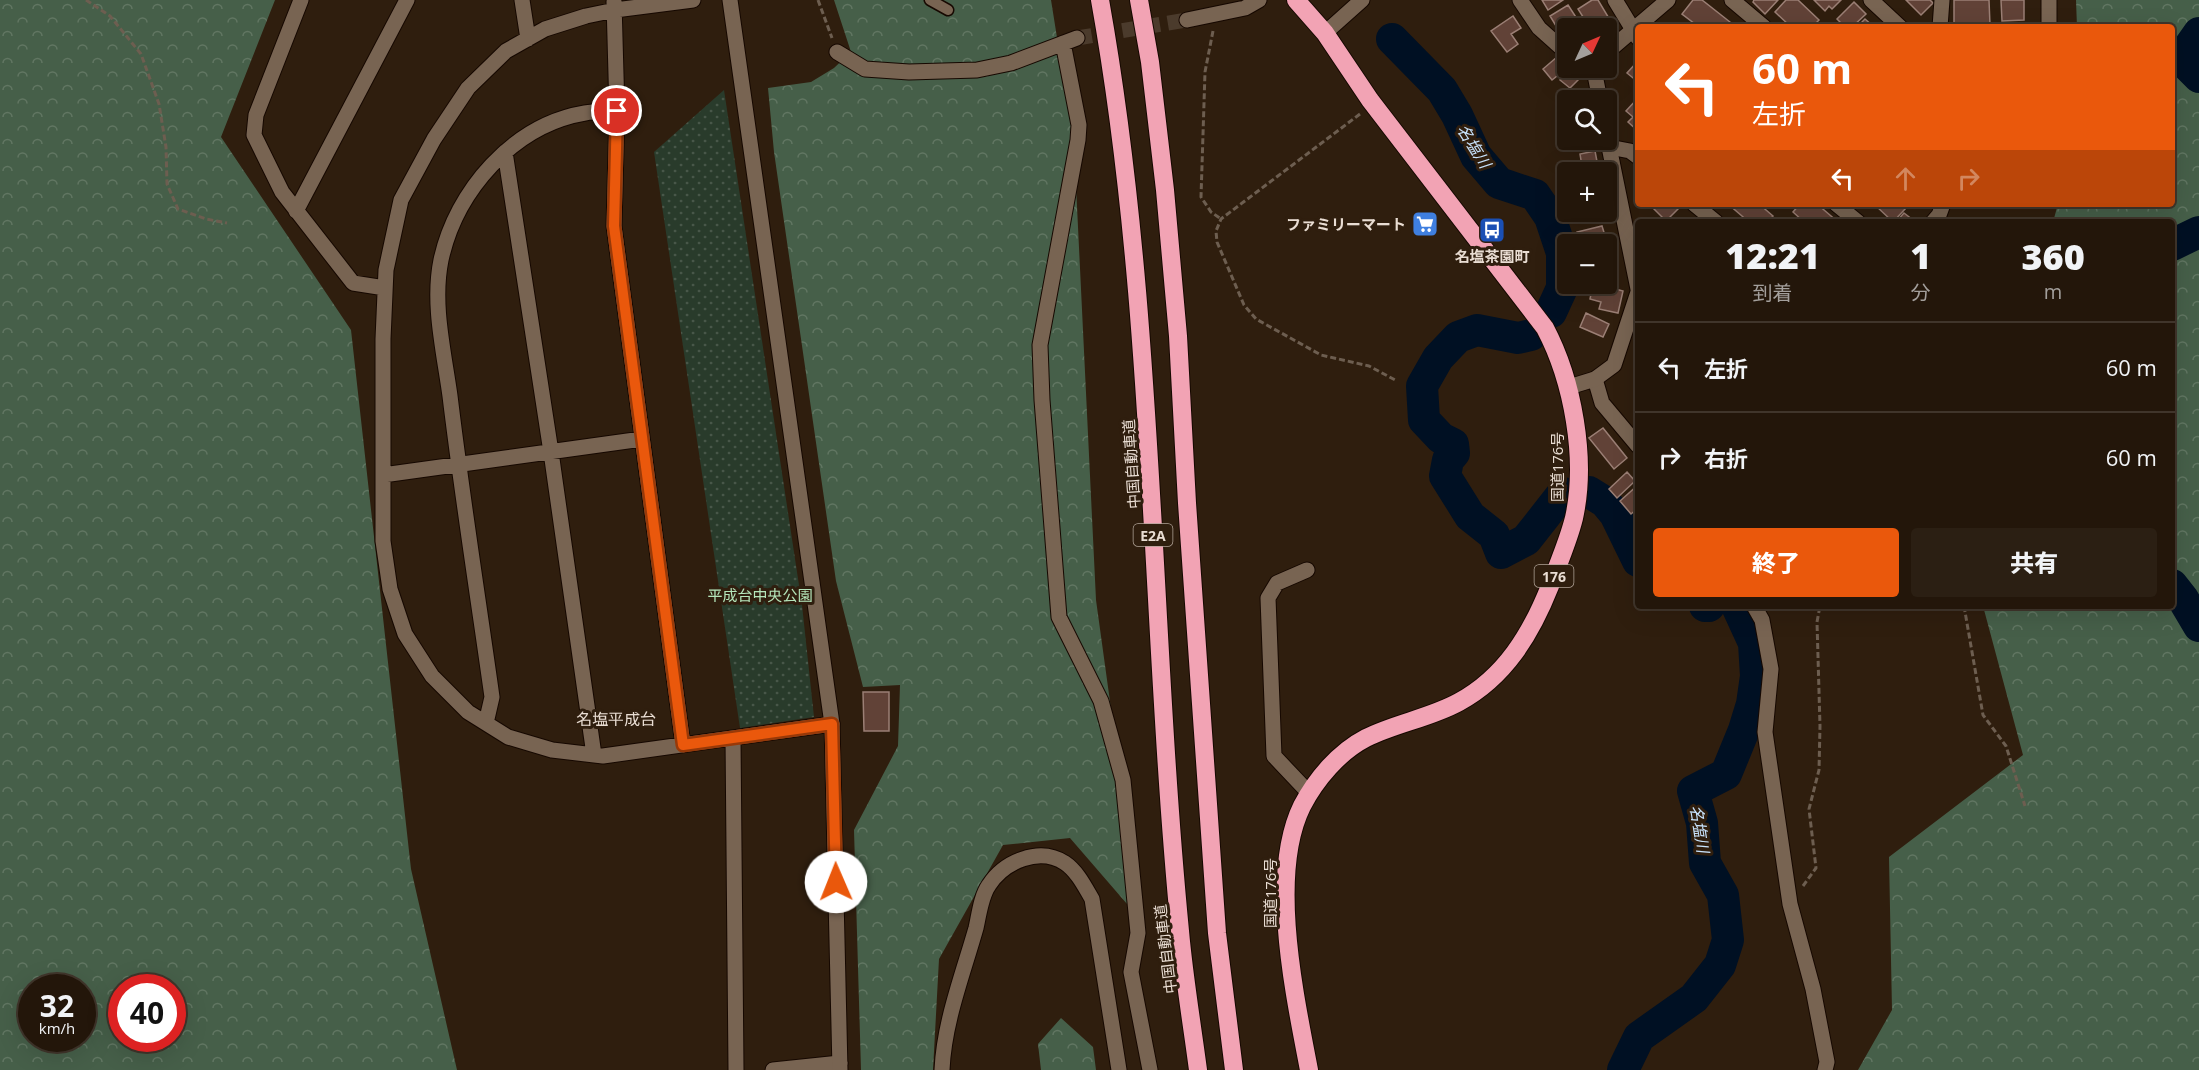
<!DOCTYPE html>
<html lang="ja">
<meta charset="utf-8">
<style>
:root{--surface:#23160a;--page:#2b1f13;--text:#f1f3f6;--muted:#a39f9c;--line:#40352b;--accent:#ea580c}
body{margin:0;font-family:"Open Sans","Noto Sans JP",sans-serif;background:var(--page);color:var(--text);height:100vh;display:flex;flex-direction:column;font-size:22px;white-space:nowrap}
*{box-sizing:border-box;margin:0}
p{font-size:20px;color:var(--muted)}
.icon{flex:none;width:33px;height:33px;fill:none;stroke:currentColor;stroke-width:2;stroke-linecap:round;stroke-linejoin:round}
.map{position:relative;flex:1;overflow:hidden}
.drawer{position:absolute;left:1635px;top:219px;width:540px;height:390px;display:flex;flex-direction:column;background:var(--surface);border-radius:6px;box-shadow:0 6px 24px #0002,0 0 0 2px var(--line)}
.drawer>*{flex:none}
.guide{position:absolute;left:1635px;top:24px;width:540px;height:183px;border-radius:6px;box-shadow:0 6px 24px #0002,0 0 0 2px var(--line);background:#ea580c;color:#fff;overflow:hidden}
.needle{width:39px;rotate:46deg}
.buttons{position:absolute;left:1557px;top:18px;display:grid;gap:12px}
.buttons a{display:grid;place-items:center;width:60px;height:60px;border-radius:6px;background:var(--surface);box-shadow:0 6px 24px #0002,0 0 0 2px var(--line);font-size:30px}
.speed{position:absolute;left:18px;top:974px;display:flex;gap:12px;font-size:30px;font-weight:700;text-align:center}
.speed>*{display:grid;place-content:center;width:78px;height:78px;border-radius:50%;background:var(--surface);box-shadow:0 6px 24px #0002,0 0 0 2px var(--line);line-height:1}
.speed small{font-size:15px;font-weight:400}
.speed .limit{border:9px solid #d22;background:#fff;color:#111}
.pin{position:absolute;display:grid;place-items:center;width:51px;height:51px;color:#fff;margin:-26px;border:3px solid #fff;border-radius:50%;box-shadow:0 2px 6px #0007}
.me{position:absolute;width:66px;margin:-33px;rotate:359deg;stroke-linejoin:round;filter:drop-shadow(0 0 4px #0008)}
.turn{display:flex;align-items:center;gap:21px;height:126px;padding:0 18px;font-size:27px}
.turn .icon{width:78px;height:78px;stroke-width:2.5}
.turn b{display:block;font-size:42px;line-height:51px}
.lanes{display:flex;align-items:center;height:57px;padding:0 18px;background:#0003;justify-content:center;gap:30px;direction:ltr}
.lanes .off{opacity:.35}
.eta{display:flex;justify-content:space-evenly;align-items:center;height:102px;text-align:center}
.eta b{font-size:36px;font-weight:800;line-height:42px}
.primary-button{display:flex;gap:12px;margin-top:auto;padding:12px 18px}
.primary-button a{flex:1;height:69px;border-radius:6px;background:var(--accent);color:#fff;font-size:24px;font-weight:800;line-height:69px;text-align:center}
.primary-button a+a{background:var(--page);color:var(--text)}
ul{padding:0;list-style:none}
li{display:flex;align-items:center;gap:18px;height:90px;padding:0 18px;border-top:2px solid var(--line)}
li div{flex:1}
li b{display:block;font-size:22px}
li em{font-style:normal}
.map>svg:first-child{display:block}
</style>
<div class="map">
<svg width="2199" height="1070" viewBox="0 0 2199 1070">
<defs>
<pattern id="forest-crowns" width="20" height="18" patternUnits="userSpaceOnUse" patternTransform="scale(1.5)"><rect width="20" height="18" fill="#465f49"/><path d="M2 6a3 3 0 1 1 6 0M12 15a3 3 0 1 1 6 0" fill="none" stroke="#617662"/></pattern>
<pattern id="park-dots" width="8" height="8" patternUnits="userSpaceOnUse" patternTransform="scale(1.5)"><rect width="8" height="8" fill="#293b2b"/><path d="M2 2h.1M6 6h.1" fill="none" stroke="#485749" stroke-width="1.8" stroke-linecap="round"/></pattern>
</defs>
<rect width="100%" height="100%" fill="#2f1e0e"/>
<path fill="url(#forest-crowns)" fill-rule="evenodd" d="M0,0H275L221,137L351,330L411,869L457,1070H0ZM32,987H82V1038H32ZM122,987H172V1038H122Z
M834,0H1051L1074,144L1096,600L1140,919L1070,838L1003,845L939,959L933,1070H861L854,830L898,746L900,685L863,687L836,581L774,152L768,88L811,82L834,68L851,52Z
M2076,0H2199V1070H1858L1892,1010L1889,857L2023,755L1983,606H2172V222H2053L2058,204H2172V27H2077Z
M1061,1018L1093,1047L1096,1070H1041L1038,1044Z"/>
<path fill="url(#park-dots)" d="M724,90L802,605L814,717L740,728L654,152Z"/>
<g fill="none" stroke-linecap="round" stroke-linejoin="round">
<path stroke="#001023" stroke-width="32" d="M2199,33L2187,50L2188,66L2199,77
M1392,39L1442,90L1457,115L1476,156L1499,183L1535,195L1550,217L1562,253V288L1551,312
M2172,245L2199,232
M1531,335L1518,338L1477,330L1458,337L1438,358L1422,386L1424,420L1441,438L1453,444L1454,453L1448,460L1445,476L1470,516L1494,535L1501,553L1526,540L1563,493
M1589,492L1605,502L1615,514L1638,561
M2172,585L2183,599L2199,626
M1705,606H1709
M1623,1070L1639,1037L1694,998L1720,965L1728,940L1723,895L1705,863L1702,823L1693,791L1726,774L1744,730L1752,704L1756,676L1754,643L1737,606"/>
</g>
<path fill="#614237" stroke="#9b7f75" stroke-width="1.5" d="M1542,0H1563L1548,10Z
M1592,0H1598L1610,20L1596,28H1590L1578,9Z
M1693,0H1702L1730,22L1726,27H1699L1682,14Z
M1754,0H1778L1765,14L1753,2Z
M1786,0H1798L1819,20L1812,27H1791L1775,12Z
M1814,0H1841L1832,9L1829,6L1825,11Z
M1906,0H1930L1933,3L1921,15Z
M1954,0H1989L1990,25H1954Z
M2001,0H2024V20L2002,21Z
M1854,2L1866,14L1852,27H1845L1837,19Z
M1568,5L1583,28H1568V37L1564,39L1550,16Z
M1513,16L1521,28L1511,34L1518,44L1507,52L1491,31Z
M1865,19L1874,27H1857Z
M1557,57L1567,68L1552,80L1543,69Z
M1638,61V82L1627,73Z
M1569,70L1579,79L1570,88L1560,80Z
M1637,99L1638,101V131L1628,122L1633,117L1626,111Z
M1595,151L1599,172H1583L1580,154Z
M1649,204H1675L1679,208L1666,221Z
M1728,204H1759L1773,216L1767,222H1749Z
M1800,204H1817L1838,222H1804L1793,212Z
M1874,204H1902L1906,208L1893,222Z
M1904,213L1913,220L1896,222Z
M1602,226L1607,242L1580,244L1577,232Z
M1612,242L1616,259L1606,261V244H1604Z
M1606,279H1610L1608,287L1623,291L1618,313L1599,309L1601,302L1590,299L1593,284H1606Z
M1586,313L1609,324L1603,337L1580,327Z
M1603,428L1627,458L1614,469L1589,438Z
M1627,472L1635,481L1617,498L1609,489Z
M1638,485V508L1631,514L1620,501Z
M863,692H889V731H864Z"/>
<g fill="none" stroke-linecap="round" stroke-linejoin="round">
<path stroke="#4b3b2c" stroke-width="15" stroke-dasharray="15 8" stroke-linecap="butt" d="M1077,38L1187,20"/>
<defs>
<path id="lane" d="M930,0L948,10"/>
<path id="street" d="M301,0L256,115L254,135L282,192L353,283L385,288
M522,0L528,39
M693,0L615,10L586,16L545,29L506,51L468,88L434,139L401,200L386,270L383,339V541L390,589L405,634L432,676L468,712L508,737L552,750L603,756L832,724
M1520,0L1539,28L1568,54
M1615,0L1638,38
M1732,0L1764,27
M1871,0L1900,27
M2049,0V27
M614,2L617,111L614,226L683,745
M1187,20L1245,8L1259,0
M1940,27L1942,0
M1063,43L1079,125L1078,140L1040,345L1042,400L1059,617L1101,701L1123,780L1138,933L1131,972L1150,1070
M837,52L865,69L909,72L977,70L1011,63L1077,38
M1609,147L1630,151L1638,157
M505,152L551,452L594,755
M1694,204L1716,222
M1836,204L1858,222
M296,211L407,0
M1933,222L1939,215L1943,204
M1595,379L1602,403L1638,446
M383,475L642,439
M1307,570L1277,583L1268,598L1274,756L1309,793
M1754,606L1762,620L1771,669L1765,732L1790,904L1813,989L1827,1062L1825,1070
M486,723L492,697C478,597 462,496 450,396C444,352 432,304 441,260C456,191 513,125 585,113C596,111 607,112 617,111
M733,738L736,1070
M773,1070L840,1063"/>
<path id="secondary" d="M730,0L832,724L840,1070
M1325,33L1362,0
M1606,53L1668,0
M1598,68L1595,75L1600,100
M1606,132L1638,289
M1569,387L1595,379L1614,365L1638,292
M942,1070C944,1022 963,974 976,928C979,915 981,896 989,885C1004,862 1039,846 1065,863C1077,871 1085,887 1092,899L1119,1070"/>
<path id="highway" d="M1100,0C1155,307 1150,621 1180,931C1184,977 1192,1024 1198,1070
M1139,0L1150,62L1165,190L1178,336L1187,503L1217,933L1234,1070
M1296,0L1325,33L1370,100L1545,328C1573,381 1587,459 1574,518C1568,542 1558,564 1550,586C1531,634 1505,677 1459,702C1430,718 1396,723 1366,738C1339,752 1316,779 1302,806C1268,875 1295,996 1309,1070"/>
</defs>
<use href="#lane" stroke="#160800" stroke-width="13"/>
<use href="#street" stroke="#160800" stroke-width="17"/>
<use href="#secondary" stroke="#160800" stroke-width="17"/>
<use href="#highway" stroke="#160800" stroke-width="20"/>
<path stroke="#6d5e50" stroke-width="3" stroke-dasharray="6 3" stroke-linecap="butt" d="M86,0L110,16L141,54L159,104L166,147L167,184L178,209L206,219L227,223
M818,0L832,38
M1213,31L1205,72L1201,197L1211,212L1221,219
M1360,114L1221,219L1216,231L1217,242L1244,305L1256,319L1321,355L1369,366L1397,381
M1964,606L1983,715L2006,746L2025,806
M1803,886L1816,868L1809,809L1819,770L1820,726L1817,622L1820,606"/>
<use href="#lane" stroke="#786452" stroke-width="10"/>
<use href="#street" stroke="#786452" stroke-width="15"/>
<use href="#secondary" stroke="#786452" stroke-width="15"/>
<use href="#highway" stroke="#f2a3b4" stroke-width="18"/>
</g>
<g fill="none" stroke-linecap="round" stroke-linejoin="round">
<defs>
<path id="route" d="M617,111L614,226L683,745L832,724L836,882"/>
</defs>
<use href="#route" stroke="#983908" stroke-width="15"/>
<use href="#route" stroke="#ea580c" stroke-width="10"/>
</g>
<defs>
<symbol id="supermarket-square" viewBox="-11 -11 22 22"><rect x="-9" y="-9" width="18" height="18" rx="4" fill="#3f7fe0" stroke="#2f1e0e"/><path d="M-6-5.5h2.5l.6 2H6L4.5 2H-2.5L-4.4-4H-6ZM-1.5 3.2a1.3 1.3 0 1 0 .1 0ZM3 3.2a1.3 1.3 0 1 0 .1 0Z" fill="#fff"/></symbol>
<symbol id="bus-square" viewBox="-11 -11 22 22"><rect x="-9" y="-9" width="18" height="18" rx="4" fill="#1a4fb4" stroke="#2f1e0e"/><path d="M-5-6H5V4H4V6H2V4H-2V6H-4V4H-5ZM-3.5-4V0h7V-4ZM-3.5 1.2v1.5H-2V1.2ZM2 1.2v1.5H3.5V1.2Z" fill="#fff"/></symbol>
</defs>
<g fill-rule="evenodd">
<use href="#supermarket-square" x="1410" y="209" width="30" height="30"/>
<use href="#bus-square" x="1477" y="215" width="30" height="30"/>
</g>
<g text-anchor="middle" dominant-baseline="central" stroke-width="6" stroke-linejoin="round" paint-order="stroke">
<g fill="#2f1e0e" stroke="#b1a498" stroke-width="1.5">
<rect x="1133.5" y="524" width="39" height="22" rx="4.5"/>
<rect x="1534.5" y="565" width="39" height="22" rx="4.5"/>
</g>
<g font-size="14" font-weight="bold" fill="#e9ddd3">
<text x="1153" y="535">E2A</text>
<text x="1554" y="576">176</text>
</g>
<g font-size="15" font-weight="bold" fill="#e9ddd3" stroke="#2f1e0e" text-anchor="end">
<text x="1406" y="224">ファミリーマート</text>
<text x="1492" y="256" text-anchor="middle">名塩茶園町</text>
</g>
<g font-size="15" fill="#e9ddd3" stroke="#2f1e0e">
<text transform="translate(1131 464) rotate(-94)">中国自動車道</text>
<text transform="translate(1557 467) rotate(-90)">国道176号</text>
<text transform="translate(1270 893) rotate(-90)">国道176号</text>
<text transform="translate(1165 949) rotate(-97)">中国自動車道</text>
</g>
<g font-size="15" fill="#b5e6bb" stroke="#2f1e0e">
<text x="760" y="595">平成台中央公園</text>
</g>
<g font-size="16" font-style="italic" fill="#c8e3fd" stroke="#2f1e0e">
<text transform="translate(1474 146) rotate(58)">名塩川</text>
<text transform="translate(1700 829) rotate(81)">名塩川</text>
</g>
<g font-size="16" fill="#e9ddd3" stroke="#2f1e0e">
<text x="616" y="719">名塩平成台</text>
</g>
</g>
</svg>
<div class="buttons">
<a><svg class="needle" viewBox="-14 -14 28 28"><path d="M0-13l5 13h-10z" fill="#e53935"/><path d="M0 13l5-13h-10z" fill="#a39f9c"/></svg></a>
<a><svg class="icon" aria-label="search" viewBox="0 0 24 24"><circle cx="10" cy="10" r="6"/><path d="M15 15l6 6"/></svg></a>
<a>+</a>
<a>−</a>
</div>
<div class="speed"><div>32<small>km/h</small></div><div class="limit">40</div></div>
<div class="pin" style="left:617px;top:111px;background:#d93025"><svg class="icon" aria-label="arrive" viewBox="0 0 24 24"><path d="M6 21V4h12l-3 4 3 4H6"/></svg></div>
<svg class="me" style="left:836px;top:882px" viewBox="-20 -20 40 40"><circle r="19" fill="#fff"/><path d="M0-13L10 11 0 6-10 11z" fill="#ea580c"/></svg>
<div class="guide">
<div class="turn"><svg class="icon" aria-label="left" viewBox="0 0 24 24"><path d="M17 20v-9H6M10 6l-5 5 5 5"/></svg><div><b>60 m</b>左折</div></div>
<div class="lanes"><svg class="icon" aria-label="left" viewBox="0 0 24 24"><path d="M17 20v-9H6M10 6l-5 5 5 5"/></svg><svg class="icon off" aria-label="ahead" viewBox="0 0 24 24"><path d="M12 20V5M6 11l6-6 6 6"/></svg><svg class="icon off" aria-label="right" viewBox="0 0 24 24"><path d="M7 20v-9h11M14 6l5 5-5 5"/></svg></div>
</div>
<section class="drawer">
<div class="eta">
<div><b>12:21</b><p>到着</p></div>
<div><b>1</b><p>分</p></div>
<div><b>360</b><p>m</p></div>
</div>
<ul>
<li><svg class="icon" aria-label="left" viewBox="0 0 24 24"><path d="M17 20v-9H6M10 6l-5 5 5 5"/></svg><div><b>左折</b></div><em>60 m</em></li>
<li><svg class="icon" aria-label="right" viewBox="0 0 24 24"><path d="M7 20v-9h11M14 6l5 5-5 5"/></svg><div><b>右折</b></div><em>60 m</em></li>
</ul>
<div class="primary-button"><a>終了</a><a>共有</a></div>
</section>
</div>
